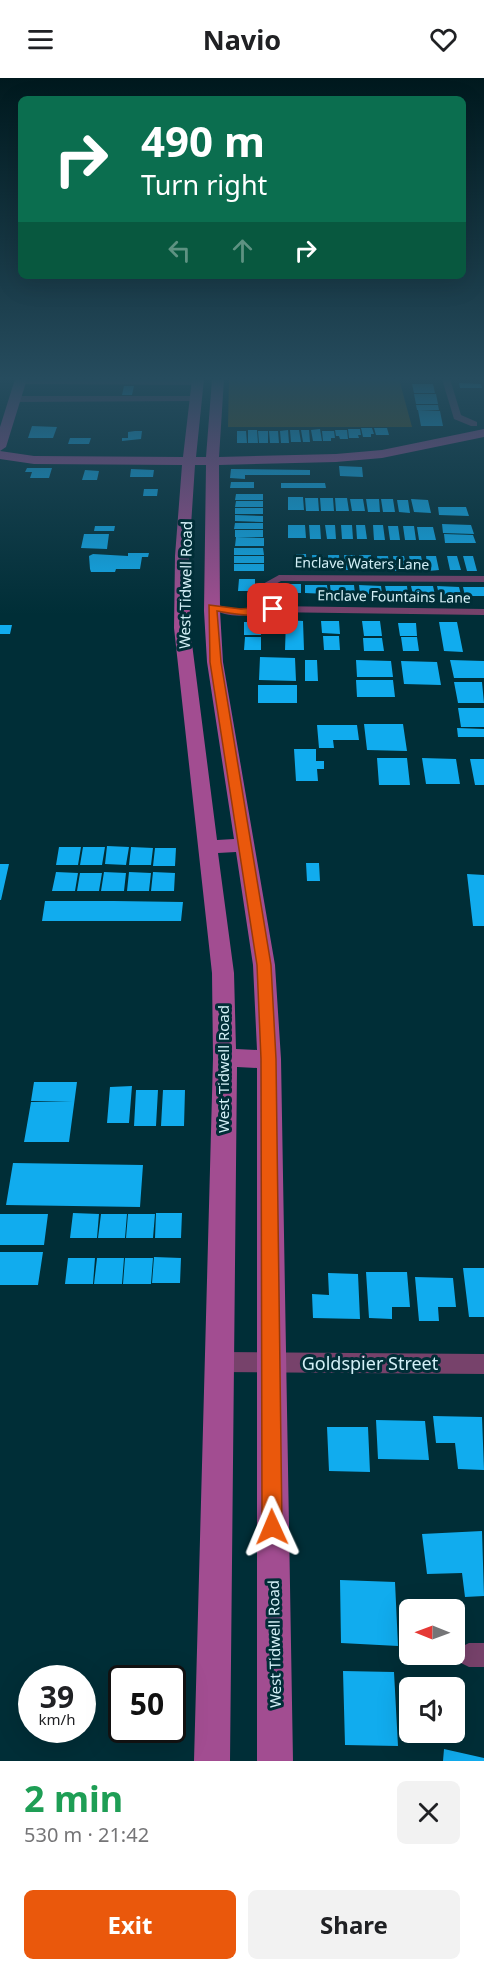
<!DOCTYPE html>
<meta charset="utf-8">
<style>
:root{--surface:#fff;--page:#f2f2f2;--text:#202124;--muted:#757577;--accent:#ea580c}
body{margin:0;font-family:"Noto Sans",sans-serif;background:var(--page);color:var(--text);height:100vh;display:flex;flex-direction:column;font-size:22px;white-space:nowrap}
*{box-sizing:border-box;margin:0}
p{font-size:20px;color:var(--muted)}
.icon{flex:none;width:33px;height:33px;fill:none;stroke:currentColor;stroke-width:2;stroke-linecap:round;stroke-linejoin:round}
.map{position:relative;height:1683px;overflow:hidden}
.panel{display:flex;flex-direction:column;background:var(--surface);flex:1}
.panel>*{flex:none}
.guide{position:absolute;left:18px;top:18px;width:448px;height:183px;border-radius:9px;box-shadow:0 6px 24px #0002;background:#0b6e4f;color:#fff;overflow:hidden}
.needle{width:39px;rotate:271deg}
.buttons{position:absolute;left:399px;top:1521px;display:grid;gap:12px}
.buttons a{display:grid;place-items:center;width:66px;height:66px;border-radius:9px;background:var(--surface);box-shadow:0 6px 24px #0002;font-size:30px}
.speed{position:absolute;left:18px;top:1587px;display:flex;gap:12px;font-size:30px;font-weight:700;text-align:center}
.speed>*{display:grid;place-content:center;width:78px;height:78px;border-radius:50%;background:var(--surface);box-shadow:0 6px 24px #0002;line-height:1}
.speed small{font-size:15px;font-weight:400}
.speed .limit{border:3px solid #111;border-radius:9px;background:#fff;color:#111}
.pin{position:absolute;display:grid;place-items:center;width:51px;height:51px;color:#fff;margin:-26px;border-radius:12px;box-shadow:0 3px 9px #0006}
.me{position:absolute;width:66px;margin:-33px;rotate:359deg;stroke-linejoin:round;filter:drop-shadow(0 0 4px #0008)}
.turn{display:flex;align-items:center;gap:21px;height:126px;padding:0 24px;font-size:27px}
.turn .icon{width:78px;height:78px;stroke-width:2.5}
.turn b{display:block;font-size:42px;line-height:51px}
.lanes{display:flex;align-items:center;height:57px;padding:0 24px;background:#0003;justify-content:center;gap:30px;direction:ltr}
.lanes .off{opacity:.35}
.round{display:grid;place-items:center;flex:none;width:63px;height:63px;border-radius:9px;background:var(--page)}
.head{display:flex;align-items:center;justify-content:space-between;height:102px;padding:0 24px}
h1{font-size:36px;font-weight:700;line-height:45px;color:#1e9e55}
.cta{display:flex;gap:12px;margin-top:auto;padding:12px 24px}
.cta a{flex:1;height:69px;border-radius:9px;background:var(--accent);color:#fff;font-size:24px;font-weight:700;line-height:69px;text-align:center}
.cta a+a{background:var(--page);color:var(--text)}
header{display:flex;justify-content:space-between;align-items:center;height:78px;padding:0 24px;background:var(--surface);font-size:27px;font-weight:700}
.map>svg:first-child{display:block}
</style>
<header><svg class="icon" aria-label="menu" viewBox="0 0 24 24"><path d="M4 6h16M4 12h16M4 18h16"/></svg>Navio<svg class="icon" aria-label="heart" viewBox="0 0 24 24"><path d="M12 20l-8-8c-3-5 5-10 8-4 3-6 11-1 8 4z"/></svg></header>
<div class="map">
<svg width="484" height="1683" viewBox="0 0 484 1683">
<rect width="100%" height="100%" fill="#002e37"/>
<path fill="#5a4e19" d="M229,301H399L412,349H228Z"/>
<path fill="#11acee" d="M459,305L481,306L482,310H460Z
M412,306H433L435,315H414Z
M124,308H134L132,317H122Z
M414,316H436L438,326H416Z
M416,327H438L439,332H417Z
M418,332L440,333L443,348H421Z
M32,348L57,349L53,360H28Z
M361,350H372L374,356H371V359H363Z
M374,350H387L389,357H376Z
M320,351L322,363H313L311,352Z
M348,351H360L361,357H358L359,360H349Z
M248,352H257L258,365H248Z
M288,352L289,365H281L280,353Z
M290,352H299L301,364H291Z
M301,352H309L310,364H303Z
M335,352H347L348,361H340L339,358H336Z
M135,353H142L141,361L122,363V360H128V354Z
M237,353H246L247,365H237Z
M258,353H268V365H259Z
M269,353H278L279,365H270Z
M322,353H334L335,360H331V363H323Z
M70,360H91L89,366H68Z
M339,388L362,389L363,399L340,398Z
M27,390H52L49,400H30L32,394H25Z
M131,391L154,392L153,399H130Z
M231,391L310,392V397H245V401L230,400Z
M85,392L99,393L97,402H82Z
M231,404H254V410H230Z
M281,405H325L326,410H281Z
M144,411H158L157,418H143Z
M236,416H263V422H235Z
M288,419H303L304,432H288Z
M305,420H318L319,433H306Z
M320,420H333L334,433H321Z
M335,420H347L349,433H336Z
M350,421H363L365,433H352Z
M366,421H379L380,434H368Z
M381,421H393L395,434H383Z
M411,421L428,422L431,435L414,434Z
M397,422H408L410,435L399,434Z
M236,423H263V429H235Z
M438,429H466L469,438L439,437Z
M235,430H263V436H235Z
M235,437L263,438V444L235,443Z
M235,445H263V451H234Z
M442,446L471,447L474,456L443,455Z
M288,447H305L306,460H288Z
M309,447H320L321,461H310Z
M325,447H335L336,461H327Z
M341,447H352L353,461H342Z
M356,447H365L367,461H357Z
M373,447H383L385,462H374Z
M95,448H115L114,453H94Z
M388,448H398L400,462H390Z
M403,448H414L416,462H405Z
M417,449H433L436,462H419Z
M235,452H263V459H235Z
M84,456H109L107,471L81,470Z
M444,456L473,457L476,465H445Z
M236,459L264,460V468H235Z
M234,470H263L264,477H234Z
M128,475H149L148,479H142L140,491H116L115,494H91L90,491L89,478L93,476L128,478Z
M296,476H306L307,491H296Z
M312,477H323L324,492H313Z
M328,477H339L340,491H329Z
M344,477H355L356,492H346Z
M359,477H371L372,491H361Z
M234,478H264V485H234Z
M377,478H388L390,493H379Z
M393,478H404L407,493H395Z
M409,478H421L424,494H412Z
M426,478H436L439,492L428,493Z
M447,478H457L461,492H450Z
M463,478H473L477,493H467Z
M234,486H264V493H234Z
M239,501H255V513H238Z
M278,506H301V515H278Z
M305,507H327L328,516L305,515Z
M330,507H354L355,516H331Z
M359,507L381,508L382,516H360Z
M385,508H407L408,517H387Z
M411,508H433L435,517H413Z
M437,508L459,509L461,517H439Z
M463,509H484V518H465Z
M286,542L303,543L304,572H285Z
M321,543H339L340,556L322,555Z
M362,543H380L382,558H364Z
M244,544H261V557H244Z
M439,544H457L463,574L444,573Z
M398,545H416L417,558H400Z
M0,547H12L10,556H0Z
M323,558H339L340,572H324Z
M245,559H261V572H244Z
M401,559H417L419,573H403Z
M363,560H382L384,573H364Z
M260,579L295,580L296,603L259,602Z
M305,582H317L318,603H305Z
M356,582L391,583L393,599H357Z
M450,582L484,583V600H454Z
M401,583L437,584L441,607L404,606Z
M356,602H393L395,619H357Z
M454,604H482L484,625H458Z
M258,607H297V625H258Z
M458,630H484V649H461Z
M364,646H403L407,673L367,672Z
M317,647H357L359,662H333L334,670H319Z
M457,650L484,651V659H458Z
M294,671H316V683H324V691H317L318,703H296Z
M377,680H407L410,707H379Z
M422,680L456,681L460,706H426Z
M470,681H484V707H475Z
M107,768L129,769L126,787L105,786Z
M59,769H81L78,787H56Z
M83,769H105L102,787H80Z
M131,769L153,770L151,787H129Z
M155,770H176L175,788H153Z
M306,785H319L320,803H307Z
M0,786H9L1,822H0Z
M56,794L78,795L75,813H52Z
M104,794L126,795L124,813H101Z
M129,794L151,795L149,813H127Z
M153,794L175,795L174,813H151Z
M80,795H102L99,813H77Z
M467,796L484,797V848H473Z
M45,823H114L183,824L181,843H42Z
M34,1004H77L69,1064H24L31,1024H72L31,1023Z
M132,1008L129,1045H107L110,1009Z
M136,1012H158L156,1048H134Z
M163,1012H185L184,1048H161Z
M13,1085L143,1087L140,1129L6,1127Z
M73,1135L99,1136L97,1160H70Z
M156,1135H182L181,1160H155Z
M0,1136H48L44,1167H0Z
M101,1136H127L125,1160H98Z
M128,1136H155L153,1160H126Z
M0,1174H43L38,1207H0Z
M154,1179L181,1180L180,1205H152Z
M68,1180H95L93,1206H65Z
M97,1180H124L122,1206H94Z
M125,1180H153L151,1206H123Z
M463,1190H484V1239H469Z
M366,1194H407L410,1229H392V1241L369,1240Z
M328,1195L358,1196L360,1241L313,1240L312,1216L329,1217Z
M415,1199L453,1200L456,1229H438L439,1243H419Z
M433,1338L482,1339L484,1392L458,1391L455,1365H436Z
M376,1342L425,1343L429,1382L378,1381Z
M327,1349H368L370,1394L329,1393Z
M482,1453L484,1518L465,1519L462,1495L427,1496L422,1456Z
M340,1502L395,1504L398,1568L341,1565Z
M343,1593L394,1594L398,1668L345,1667Z
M444,1671L484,1680V1683H443Z"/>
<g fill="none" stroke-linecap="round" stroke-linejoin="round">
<path fill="#77426b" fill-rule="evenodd" d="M21,301H198L202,304L198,307L18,306L17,304Z
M442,301H450L461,337L477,344V348H471L454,341Z
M195,318L199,321L198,323L15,324L11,321L15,318Z
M279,497L484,498V504L281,503L272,508V528L484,531V537L267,534C250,538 227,541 212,530L218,527L232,531L261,529V507Z
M219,1274L484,1276V1296L219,1294L212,1291L209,1284L212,1277Z
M469,1565H484V1589H469L461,1585L457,1577L461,1569Z"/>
<path fill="#a24d91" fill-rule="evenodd" d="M15,301H27L6,369L0,373V349Z
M192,301H204L196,379H206L212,301H224L219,379L336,376L382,372L484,351V359L382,380L336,384L219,387L220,533L223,584L275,887L281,981L293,1683H257V990L237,989L230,1683H194L213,980L212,895L174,550L175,478L182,387L34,386L0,381V373L34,378L183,379ZM195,387H206L204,533L207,584L234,761L217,762L190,550L189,478ZM236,774L253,887L257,972L236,971L234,895L218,775Z"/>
</g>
<linearGradient id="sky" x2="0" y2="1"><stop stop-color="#00191e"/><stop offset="0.56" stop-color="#264c5e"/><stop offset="1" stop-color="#264c5e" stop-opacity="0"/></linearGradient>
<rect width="484" height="537" fill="url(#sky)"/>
<path fill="#ea580c" stroke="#983908" stroke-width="1.5" d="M209,527L241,531L273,528L278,531C263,542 235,536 217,533L221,584L271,887L276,981L282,1449L279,1456L272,1459L265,1456L262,1449L261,981L257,887L210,584Z"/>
<g text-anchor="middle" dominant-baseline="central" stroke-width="6" stroke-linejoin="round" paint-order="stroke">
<g font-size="14" fill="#d3f0f7" stroke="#002e37">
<text transform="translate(362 485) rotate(1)">Enclave Waters Lane</text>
<text transform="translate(394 518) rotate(1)">Enclave Fountains Lane</text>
</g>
<g font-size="15" fill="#d3f0f7" stroke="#002e37">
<text transform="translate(185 507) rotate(-89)">West Tidwell Road</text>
<text transform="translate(223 991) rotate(-90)">West Tidwell Road</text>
<text transform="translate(274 1566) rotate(-91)">West Tidwell Road</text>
</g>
<g font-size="18" fill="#d3f0f7" stroke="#002e37">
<text x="370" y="1285">Goldspier Street</text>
</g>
</g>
</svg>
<div class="buttons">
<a><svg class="needle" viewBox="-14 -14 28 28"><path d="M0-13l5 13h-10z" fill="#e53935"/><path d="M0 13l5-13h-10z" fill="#757577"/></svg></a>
<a><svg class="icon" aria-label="sound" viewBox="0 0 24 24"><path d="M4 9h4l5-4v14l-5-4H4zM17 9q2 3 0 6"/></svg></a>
</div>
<div class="speed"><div>39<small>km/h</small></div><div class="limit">50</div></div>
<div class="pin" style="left:273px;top:531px;background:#d93025"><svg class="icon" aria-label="arrive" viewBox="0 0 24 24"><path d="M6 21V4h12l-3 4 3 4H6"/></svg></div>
<svg class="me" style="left:272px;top:1449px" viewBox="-20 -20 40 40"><path d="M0-17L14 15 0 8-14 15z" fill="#ea580c" stroke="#fff" stroke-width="4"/></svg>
<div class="guide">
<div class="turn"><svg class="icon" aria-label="right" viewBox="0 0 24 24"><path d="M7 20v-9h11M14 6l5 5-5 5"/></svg><div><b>490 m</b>Turn right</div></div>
<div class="lanes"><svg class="icon off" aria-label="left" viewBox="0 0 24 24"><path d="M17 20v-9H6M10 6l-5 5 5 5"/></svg><svg class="icon off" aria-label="ahead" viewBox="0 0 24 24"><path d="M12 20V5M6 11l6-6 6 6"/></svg><svg class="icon" aria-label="right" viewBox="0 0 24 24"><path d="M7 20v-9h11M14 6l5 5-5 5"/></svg></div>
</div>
</div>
<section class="panel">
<div class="head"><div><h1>2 min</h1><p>530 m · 21:42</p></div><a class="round"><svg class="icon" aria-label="close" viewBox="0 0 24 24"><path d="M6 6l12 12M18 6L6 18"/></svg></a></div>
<div class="cta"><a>Exit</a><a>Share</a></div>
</section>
